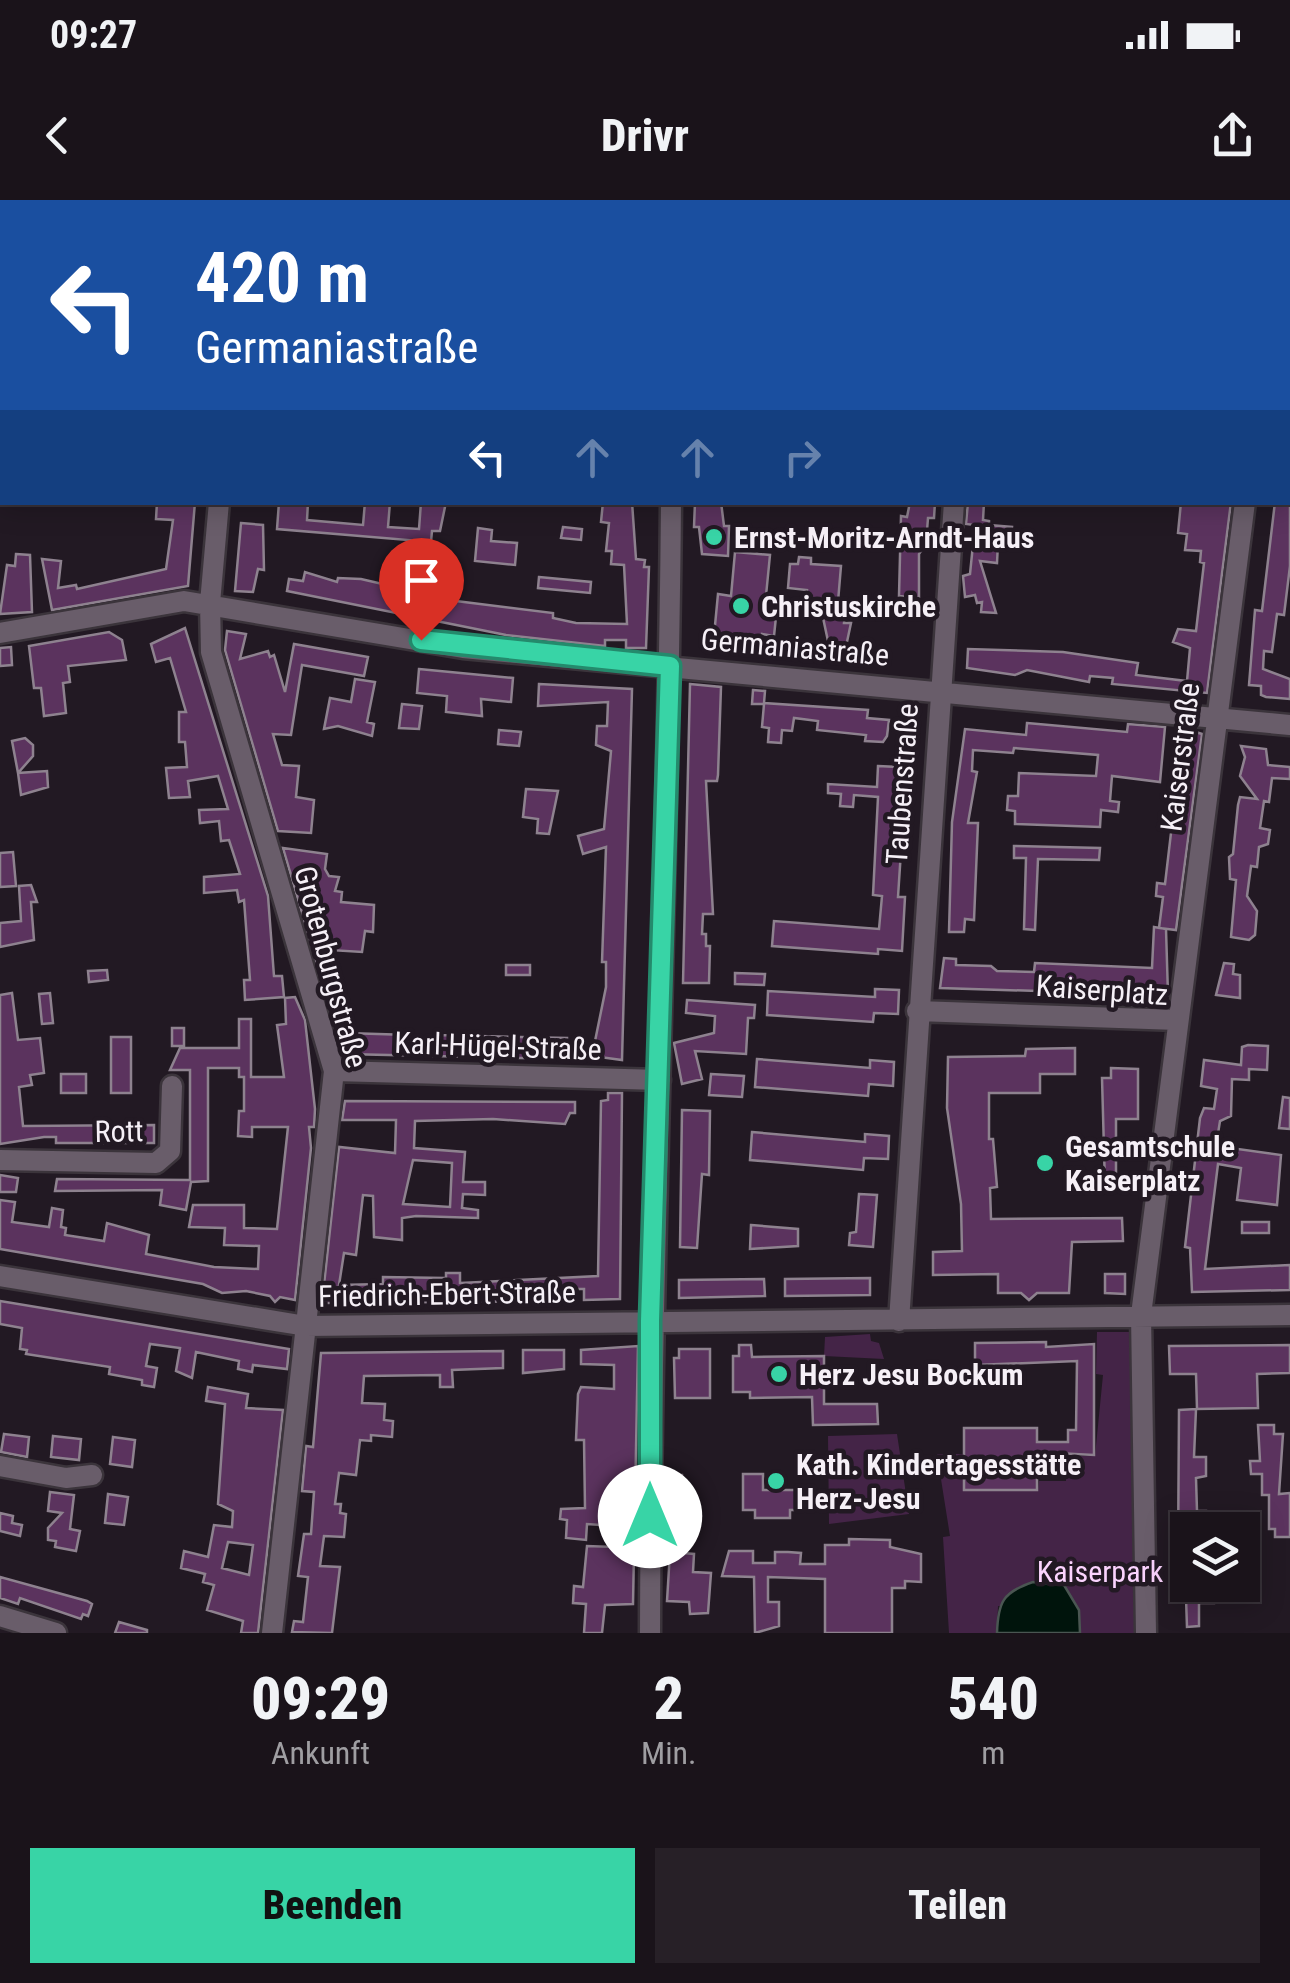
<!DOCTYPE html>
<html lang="de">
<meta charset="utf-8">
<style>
:root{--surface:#1a131a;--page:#272027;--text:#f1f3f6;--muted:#9f9ea2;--line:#383239;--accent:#38d4a6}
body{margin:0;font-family:"Roboto Condensed",sans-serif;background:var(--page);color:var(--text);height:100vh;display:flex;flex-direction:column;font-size:38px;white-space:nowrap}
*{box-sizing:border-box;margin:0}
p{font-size:32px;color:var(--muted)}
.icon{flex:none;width:55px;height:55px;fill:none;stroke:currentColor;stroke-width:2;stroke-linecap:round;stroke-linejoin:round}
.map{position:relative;height:1433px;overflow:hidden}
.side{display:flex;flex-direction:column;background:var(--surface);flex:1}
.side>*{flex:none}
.top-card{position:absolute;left:0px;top:0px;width:1290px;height:305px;box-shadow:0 5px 25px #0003,0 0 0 2px var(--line);background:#1a4fa0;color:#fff;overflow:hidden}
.controls{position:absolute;left:1170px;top:1312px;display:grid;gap:20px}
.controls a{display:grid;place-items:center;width:90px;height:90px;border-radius:0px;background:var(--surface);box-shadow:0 5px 25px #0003,0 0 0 2px var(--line);font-size:50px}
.pin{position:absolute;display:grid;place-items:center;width:85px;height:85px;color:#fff;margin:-102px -42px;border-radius:50% 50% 50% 0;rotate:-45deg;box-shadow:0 0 10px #0007}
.pin .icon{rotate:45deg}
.me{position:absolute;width:110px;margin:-55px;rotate:0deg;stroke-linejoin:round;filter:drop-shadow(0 0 8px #0008)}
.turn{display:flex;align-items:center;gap:35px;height:210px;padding:0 30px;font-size:45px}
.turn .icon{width:130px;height:130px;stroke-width:2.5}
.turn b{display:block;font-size:70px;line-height:85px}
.lanes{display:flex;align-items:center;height:95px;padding:0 30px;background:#0003;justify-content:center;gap:50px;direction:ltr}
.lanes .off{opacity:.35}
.eta{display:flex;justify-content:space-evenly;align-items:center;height:170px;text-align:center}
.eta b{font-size:60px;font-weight:800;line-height:70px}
.button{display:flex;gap:20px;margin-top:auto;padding:20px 30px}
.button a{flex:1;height:115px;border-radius:0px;background:var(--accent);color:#111;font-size:40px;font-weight:800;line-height:115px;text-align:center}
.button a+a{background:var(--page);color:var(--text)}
.status{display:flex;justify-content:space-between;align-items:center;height:70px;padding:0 50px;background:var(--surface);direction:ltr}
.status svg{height:28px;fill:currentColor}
header{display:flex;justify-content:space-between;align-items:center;height:130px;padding:0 30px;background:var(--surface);font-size:45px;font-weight:800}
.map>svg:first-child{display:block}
</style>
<div class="status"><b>09:27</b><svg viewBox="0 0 49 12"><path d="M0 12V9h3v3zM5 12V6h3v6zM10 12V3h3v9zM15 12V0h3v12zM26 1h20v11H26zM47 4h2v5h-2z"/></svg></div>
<header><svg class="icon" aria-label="back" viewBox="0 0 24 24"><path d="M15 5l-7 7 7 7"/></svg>Drivr<svg class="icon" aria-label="share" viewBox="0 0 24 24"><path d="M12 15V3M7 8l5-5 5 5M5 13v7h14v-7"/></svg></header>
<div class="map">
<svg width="1290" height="1433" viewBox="0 0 1290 1433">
<rect width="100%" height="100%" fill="#221923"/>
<path fill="#442447" d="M0,0H186L187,2H2V32Z
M886,0H1191L913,2Z
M1097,1132H1133L1138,1433H1080L1079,1410L998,1406L997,1433H949L943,1337L950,1336L937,1254H963L964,1291H1038L1039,1281H1066L1065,1256H1095L1103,1175L1096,1174Z
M870,1134L871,1141L879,1143L884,1159L824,1156L825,1137Z
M897,1234L909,1314L829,1324L828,1236Z"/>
<path fill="#00140c" stroke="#4a5652" stroke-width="2.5" d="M1033,1382L1064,1385L1079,1410L1080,1433H997C998,1402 1003,1392 1033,1382Z"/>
<path fill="#5b335e" stroke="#8e828f" stroke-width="2.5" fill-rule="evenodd" d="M157,302H195L188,386L52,410L42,359L61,361L58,388L76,385L77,389L166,369L173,320L156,319Z
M279,302H308L307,320L363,325L365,302H390L388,327L419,329L421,302H446L440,331H432L431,342L277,329Z
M603,302H632L636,359L645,360L644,367H649L646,448H626V440H605V446L506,435L287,391L289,379L303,381L305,372L337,382L338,378L361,379L456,401L553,413V418L576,423L627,424L624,365L611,364L612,351H606L609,323L601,322Z
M695,302H721L724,326H729L728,356L702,354L699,327H694Z
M910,302H935L934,318H928L926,343L919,354V398L899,396L901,316L907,317Z
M968,302H984L983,320L989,321V325L1012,327L1010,344L998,343L997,363L980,361L996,413L981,412L982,402L977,403L975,395L965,397L963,376L970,374L975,325L966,324Z
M1181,302H1231L1207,493L1112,484L1113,478L1090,476L1089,482L1027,470L1015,475L967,468L968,449L1063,452L1138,463L1136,475L1187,481L1190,448L1173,442L1178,429L1196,431L1204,363L1200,362L1201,351L1185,350L1187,334L1178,333Z
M1275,302L1290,304V366L1284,415L1277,414L1272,452L1264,451L1263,469L1290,479V499L1266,497L1261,495V486L1249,485L1255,410L1262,411Z
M241,323L263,325L264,370L258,369L253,392L235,391Z
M563,327L582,329L581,340L561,338Z
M478,328L492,330L491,341L517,343L515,365L475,361Z
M735,352L770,355L764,416L776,417L774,436L762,434L761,448L732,445V438L714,436L718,394L731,396Z
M16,354L30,355L32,412L0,414L7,365L15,366Z
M799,357L811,358V364L841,366L838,402L846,403L844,423H851L844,456L831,455L819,399H806L807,390L788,388L790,364H798Z
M539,377L591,382L590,393L538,388Z
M185,428L268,696L274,776H282L284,797L245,800L244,780H250L244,700L239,702L237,690L204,693V677L240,674L229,640L221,641L219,621L200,623L199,610L228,609L218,576L188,581L190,597L169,598L166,568L187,567L185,542H179V512H186L170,458L156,462L151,444Z
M227,431L246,434L240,459L268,451L270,457L274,455L285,492L294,444L368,457L364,476L302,465L291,535L273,534L282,565L299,566L296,597L314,600L311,633L278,631L225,450Z
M109,432L122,440L126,460L68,466L70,482L63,483L66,513L44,516L41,488H34L29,446Z
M11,447L12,465L0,466V448Z
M419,469L513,478L511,502L481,499L482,516L446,512L447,496L417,493Z
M355,479L375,482L367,522L374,524L372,536L338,526L324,529L330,498L351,502Z
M539,484L632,489L622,860L592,856L606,787V762H602L606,647L583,654L578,636L604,629L611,551L596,545L597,526H607L608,502L538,506Z
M690,484L721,487L718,575L717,581H706L713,714H703L702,734H706V746H710L709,783H683Z
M753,490L765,491L764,503L868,510L867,518L889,520L887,536L883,542L865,541L866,535L817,530L818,521L794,518L792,531L782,530L781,543L768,542L769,528L762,527L764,504H752Z
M402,504L422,506L419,529L399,528Z
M1027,523L1127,532L1128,524L1165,527L1160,582L1112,576L1110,601L1119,602L1118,612L1101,610L1100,627L1015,624V611L1007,610L1008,596H1018L1019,573L1096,576L1098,555L1014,548L1013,553L973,550L972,571L977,572L968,623H978L974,720L965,719L964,732H949L952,622L965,529L1026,535Z
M1186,529L1202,534L1176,730L1159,728L1163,697L1156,696L1157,683L1165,684L1171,633L1165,626L1166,615L1175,616Z
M499,530L521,532L519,546L498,544Z
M25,538L33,545V556L18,573L12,541Z
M1241,546L1266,549L1268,565L1290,567V579L1272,578L1269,602L1264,601L1260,628L1270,630L1268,644L1259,647L1257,667L1251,666L1247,696L1257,711L1255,735L1249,740L1231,737L1236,680L1230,679L1229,657L1233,654L1238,605L1240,597L1257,599L1240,576L1245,557Z
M878,566L898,567V604L904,605L898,697H905L902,751L878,749V754L772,746L774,721L879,729L882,696L873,695L878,597L854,595L853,607L840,606L841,594L828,593V584L877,587Z
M47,571L48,587L21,595L18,573Z
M526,589L558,591L549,634L537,633L538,619L523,617Z
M1014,646L1100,648L1099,660L1038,659L1035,730L1024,729L1026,658H1014Z
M283,648L327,654L325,669L329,676L339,677L335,691L342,692L341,702L374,705L373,732L365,731L362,752L331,750L346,803L335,807L327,780L322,781Z
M13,652L16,686L0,687V653Z
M31,685L37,702H31L34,740L0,747V723L21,721L19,686Z
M1154,727L1166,729L1168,795L1107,794L1104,798L1101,793L940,788L944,758L956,759V765L991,766L997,771L1034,772L1035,763L1152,768Z
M1224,763L1234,764L1233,774L1240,775V798L1216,795Z
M506,765H530V775H506Z
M107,770L108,780L89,782L88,771Z
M735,773L765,774L764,785L735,784Z
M875,789L899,790L898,814L874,813L873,822L767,815L768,791L875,797Z
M12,793L18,840L40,838L44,873L30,875L32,885L19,887L23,926L154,925V943H56V937H44L0,944V795Z
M50,793L53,823L42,824L39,794Z
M295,797L305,820L315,909L314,927H309L311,948L295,1100L280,1097L275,1102L270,1096L246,1091L222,1093L203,1084L0,1049V1000L15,1002L12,1022L49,1027L52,1008L63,1010L61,1027L66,1028L65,1035L104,1041L107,1023L149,1035L146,1054L214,1067L258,1069L259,1046L224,1045L225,1028L189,1027L193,1005H244V1028L277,1029L288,927H252V937L238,936L239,911H244V877H239V868H208V981L191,982L186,1010L160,1005L162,990L55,991L57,979L190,980V870H170L180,848H239V819H251V877H284L277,825L286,824L285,798Z
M687,800L755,805L754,818H748L746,854L695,851L702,879L682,884L674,843L714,833L715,816L686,813Z
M172,828H184V846H172Z
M346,833L409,835V843L429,844L435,843V835L567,838L566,859L345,854Z
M111,837H131V893H111Z
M1248,845L1268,846L1267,870L1249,869V880L1232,879L1231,916L1220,921L1216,946L1281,955L1277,1005L1237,1000L1241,968L1218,964L1205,1069L1290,1065V1090L1192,1092L1190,1048L1185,1047L1200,918L1204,908L1214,909L1217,889L1201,886L1204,860L1241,865L1242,847Z
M1075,848V874H1040V893H989V939H993L997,987L990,988L991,1019L1122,1018L1123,1041L1072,1042L1069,1093H1037L1029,1100L1021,1093H998V1074L933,1075V1052L962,1051L961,1004L947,908L948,857L1025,856L1026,849Z
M757,859L870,868V860L894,862L893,886L869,884L868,896L755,887Z
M1111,868L1138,869V919H1116V986H1105L1102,878H1111Z
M61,874H86V893H61Z
M711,874L744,876L742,897L709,895Z
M608,893H622L620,1099L584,1100V1089H563V1101L322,1103L339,947L395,953L396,920H342L345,901L575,902V913H570L565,924L493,919L415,921L414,948L465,952L463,982H485V995L463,994L462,1008L478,1010V1018L416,1016L402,1018V1040L374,1037L373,996L363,995L356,1055L344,1053L339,1085L383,1084V1077L446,1078V1073H460V1083L481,1082L598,1076L601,901L608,900ZM413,960L452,963L450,1007L403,1004Z
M1283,897L1290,898V929L1279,928Z
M682,910L710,911L709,975L702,974L697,1048L680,1047Z
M752,932L865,942V934L889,936L888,959L864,958L863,970L750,960Z
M0,975L18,978L16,992H0Z
M859,994L877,995L873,1047L849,1045L850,1033L856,1032Z
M1242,1022H1269V1033H1242Z
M751,1025L798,1029V1046L750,1049Z
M1105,1074H1125V1094L1105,1093Z
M870,1078V1095L785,1096V1079Z
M764,1079L765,1096L679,1098V1080Z
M0,1101L289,1149L287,1169L253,1165L252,1172L238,1169L239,1161L196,1152L192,1178L176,1171L180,1148L150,1144L146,1166L157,1168L154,1187L142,1185V1180L109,1174L110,1167L26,1154L27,1150L20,1149L22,1128L0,1124Z
M1046,1142V1147L1094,1144V1255L1037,1252V1290H964V1228H1037V1242H1068V1230H1076L1077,1161L975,1165V1143Z
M739,1145H751L752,1157L824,1156V1204H877L878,1224L813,1225L812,1197L750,1198V1192H733V1156H739Z
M1290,1145V1173L1257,1174L1258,1208L1197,1209L1196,1174H1170L1169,1146Z
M638,1146L633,1404L605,1405L602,1433H584L586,1404L573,1403L574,1386L583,1387L587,1346L615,1347V1326L587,1324L586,1340L566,1338L567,1320L560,1319L561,1309L585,1308L584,1240H576L578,1194L581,1187L614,1189V1165L581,1164V1150Z
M679,1149H710V1198H675L674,1158H679Z
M523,1150H564V1169L523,1173Z
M503,1151V1168L452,1170L453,1187H440V1175L364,1176L362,1203L385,1204L384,1220L393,1221L392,1237L371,1235V1241L360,1240L356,1275L339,1273L335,1304H341L340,1313L346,1314L344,1337L324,1336L320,1366L340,1367L332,1433L292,1432L294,1421L303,1422L308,1377L298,1376L304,1334H311L314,1292L302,1291L306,1246L313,1247L321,1153Z
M208,1187L248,1194L246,1208L283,1210L258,1433H241L243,1421L207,1410L214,1385L203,1382L205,1374L181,1368L184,1351L208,1357L214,1325L232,1327L233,1311L218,1304L225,1204L206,1201ZM228,1342L253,1345L249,1375L222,1368Z
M1196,1209L1194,1257H1206V1276L1196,1278L1197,1311H1206V1324L1188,1330V1359H1178L1179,1210Z
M1258,1225H1274V1234H1283L1279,1294L1290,1293V1337H1275V1329H1269V1295H1262V1274H1251L1250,1261H1260Z
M4,1234L29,1237L27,1257L1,1252Z
M53,1236L81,1239L79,1260L51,1257Z
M113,1237L135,1240L132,1267L110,1264Z
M743,1274H763V1290H808V1310H790V1318H755V1310H743Z
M665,1275H682V1324L665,1322Z
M50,1292L74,1295L70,1329L80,1331L76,1351L55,1347L56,1341L48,1340V1328L62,1313L48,1311Z
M108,1294L128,1297L124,1325L105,1323Z
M0,1313L13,1316L12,1323L22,1325L20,1336L0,1331Z
M849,1339L890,1340V1347L921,1354V1382L905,1381V1388H892V1433H825V1379L768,1377V1402H779V1426L755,1433L754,1377L722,1376L729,1351H753V1363H775V1352H788L801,1353L800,1364H825V1345H849Z
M670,1352L694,1354L693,1372L711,1373L708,1413L690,1414L689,1402L667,1401Z
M1170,1374H1188V1385H1214V1403H1199V1426L1187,1427L1186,1398H1171Z
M0,1377L87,1401L92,1404L88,1416L83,1414L81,1419L20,1398L18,1404L0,1398Z
M119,1422L147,1430V1433H115Z"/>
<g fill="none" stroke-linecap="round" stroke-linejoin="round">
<defs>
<path id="minor" d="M238,0V2
M428,2V0
M675,2V0
M1281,2V0
M219,302L210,403L211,452L334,871L272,1433
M0,433L184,401L463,448L1290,525
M917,811L1178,820
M334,871L660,880
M0,960L156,963L170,951L172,886
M0,1076L306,1126L1290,1115
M899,1121L954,302
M0,1266L66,1278L92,1275
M0,1416L56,1433
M650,1433C651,1056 668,680 671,302
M1146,1433L1141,1115L1245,302"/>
<path id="major" d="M0,65H2
M1288,180H1290"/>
</defs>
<use href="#minor" stroke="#3b343b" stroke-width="25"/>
<use href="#major" stroke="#3b343b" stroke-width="30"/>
<use href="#minor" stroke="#695d6a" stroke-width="20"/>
<use href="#major" stroke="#a06aa5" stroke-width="25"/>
<path stroke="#a49da5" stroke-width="2.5" d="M0,60H2
M1288,177H1290"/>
</g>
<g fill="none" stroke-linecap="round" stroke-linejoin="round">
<defs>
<path id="route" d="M421,440L670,466L650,1121V1316"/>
</defs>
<use href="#route" stroke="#248a6c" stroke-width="25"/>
<use href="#route" stroke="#38d4a6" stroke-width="18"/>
</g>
<g fill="#38d4a6" stroke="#221923" stroke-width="4">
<circle cx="714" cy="337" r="10"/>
<circle cx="741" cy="406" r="10"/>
<circle cx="1045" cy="963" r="10"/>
<circle cx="779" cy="1174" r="10"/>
<circle cx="776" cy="1281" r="10"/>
</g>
<g text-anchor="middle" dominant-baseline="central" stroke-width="9" stroke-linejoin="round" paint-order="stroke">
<g font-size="30" font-weight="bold" fill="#f6f0f7" stroke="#221923" text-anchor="start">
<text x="734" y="337">Ernst-Moritz-Arndt-Haus</text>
<text x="761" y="406">Christuskirche</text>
<text x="1065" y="946">Gesamtschule<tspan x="1065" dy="34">Kaiserplatz</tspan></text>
<text x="799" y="1174">Herz Jesu Bockum</text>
<text x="796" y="1264">Kath. Kindertagesstätte<tspan x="796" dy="34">Herz-Jesu</tspan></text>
</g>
<g font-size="30" fill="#f6f0f7" stroke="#221923">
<text transform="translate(795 447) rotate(5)">Germaniastraße</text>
<text transform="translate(1180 557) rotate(-83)">Kaiserstraße</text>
<text transform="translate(902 584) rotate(-86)">Taubenstraße</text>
<text transform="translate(331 767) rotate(75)">Grotenburgstraße</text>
<text transform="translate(1102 790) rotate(4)">Kaiserplatz</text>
<text transform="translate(498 846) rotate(2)">Karl-Hügel-Straße</text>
<text transform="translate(119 931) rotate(-1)">Rott</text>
<text transform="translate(447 1094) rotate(-1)">Friedrich-Ebert-Straße</text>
</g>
<g font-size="30" fill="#fbd4fe" stroke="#221923">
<text x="1100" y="1371">Kaiserpark</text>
</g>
</g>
</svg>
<div class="controls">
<a><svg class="icon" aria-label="layers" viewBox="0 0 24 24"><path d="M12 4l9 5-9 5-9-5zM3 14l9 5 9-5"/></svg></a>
</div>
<div class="pin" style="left:421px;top:440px;background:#d93025"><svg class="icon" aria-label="arrive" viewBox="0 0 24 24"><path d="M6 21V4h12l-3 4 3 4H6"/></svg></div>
<svg class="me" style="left:650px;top:1316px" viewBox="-20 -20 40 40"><circle r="19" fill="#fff"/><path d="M0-13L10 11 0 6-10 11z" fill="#38d4a6"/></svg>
<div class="top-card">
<div class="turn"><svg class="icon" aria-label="left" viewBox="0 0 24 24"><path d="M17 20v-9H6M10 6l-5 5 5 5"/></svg><div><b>420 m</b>Germaniastraße</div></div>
<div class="lanes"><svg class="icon" aria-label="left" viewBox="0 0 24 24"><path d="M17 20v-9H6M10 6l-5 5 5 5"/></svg><svg class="icon off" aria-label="ahead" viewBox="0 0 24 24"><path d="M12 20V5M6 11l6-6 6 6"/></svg><svg class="icon off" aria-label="ahead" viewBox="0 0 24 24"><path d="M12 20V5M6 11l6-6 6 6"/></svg><svg class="icon off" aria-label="right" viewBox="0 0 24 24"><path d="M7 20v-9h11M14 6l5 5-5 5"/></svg></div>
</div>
</div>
<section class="side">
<div class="eta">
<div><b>09:29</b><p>Ankunft</p></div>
<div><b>2</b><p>Min.</p></div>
<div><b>540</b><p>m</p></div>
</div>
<div class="button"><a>Beenden</a><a>Teilen</a></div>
</section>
